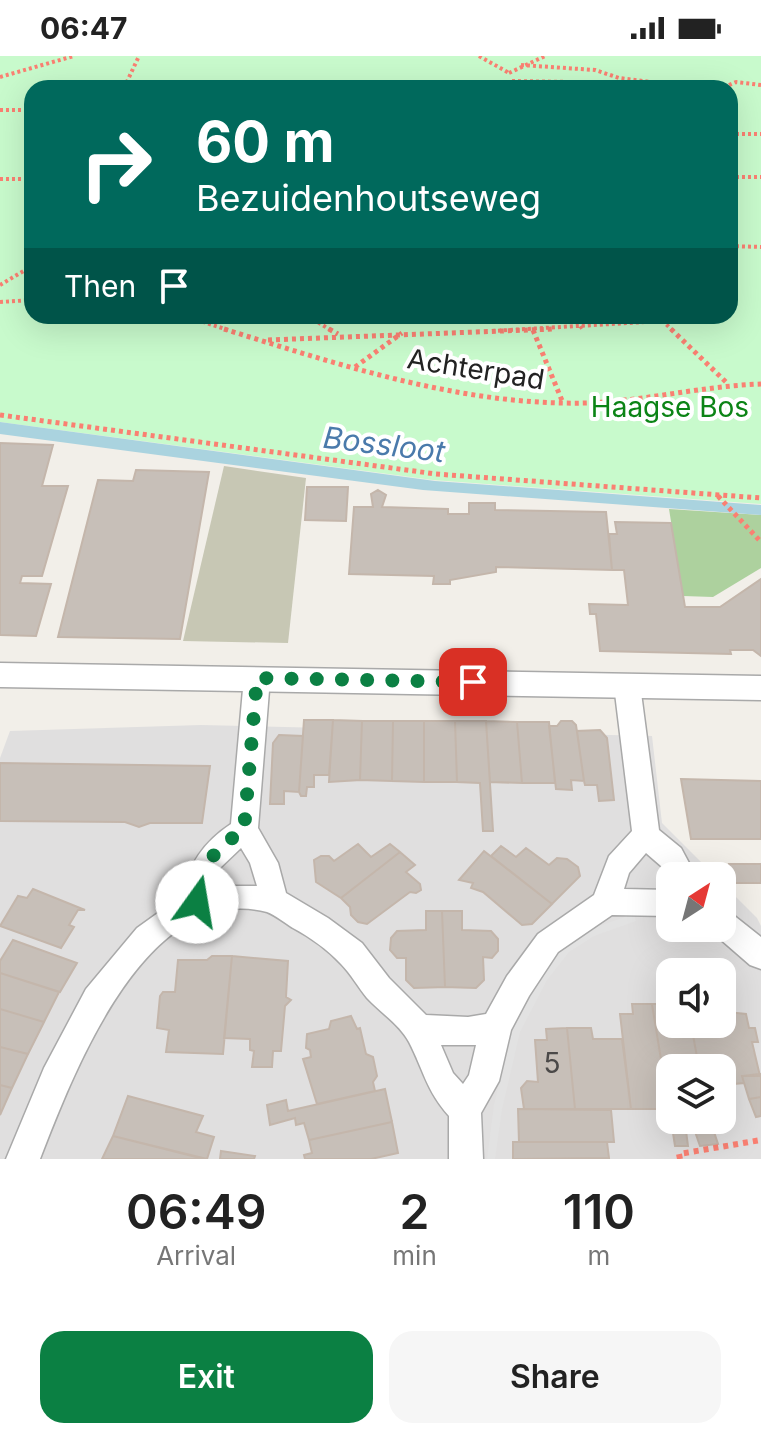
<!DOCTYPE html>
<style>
:root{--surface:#fff;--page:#f6f6f6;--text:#222;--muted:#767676;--accent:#0b8043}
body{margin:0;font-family:Inter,sans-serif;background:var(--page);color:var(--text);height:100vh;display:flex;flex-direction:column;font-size:30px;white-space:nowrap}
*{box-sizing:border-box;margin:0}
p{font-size:26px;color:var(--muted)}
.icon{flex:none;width:44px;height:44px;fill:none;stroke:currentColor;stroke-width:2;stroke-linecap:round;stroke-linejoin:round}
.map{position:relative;height:1103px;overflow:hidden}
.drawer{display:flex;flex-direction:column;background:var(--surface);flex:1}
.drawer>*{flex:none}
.banner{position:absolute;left:24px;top:24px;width:714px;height:244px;border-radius:24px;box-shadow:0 8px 32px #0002;background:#00695c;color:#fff;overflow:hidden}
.needle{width:52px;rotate:36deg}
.controls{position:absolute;left:656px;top:806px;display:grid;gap:16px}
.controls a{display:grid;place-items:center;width:80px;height:80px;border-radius:16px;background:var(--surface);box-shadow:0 8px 32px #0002;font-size:40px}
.pin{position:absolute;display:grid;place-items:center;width:68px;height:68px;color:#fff;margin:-34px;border-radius:16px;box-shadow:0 4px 12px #0006}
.me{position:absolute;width:88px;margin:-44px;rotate:13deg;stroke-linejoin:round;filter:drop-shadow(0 0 6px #0008)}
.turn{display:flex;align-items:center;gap:28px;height:168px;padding:0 40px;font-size:36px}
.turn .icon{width:104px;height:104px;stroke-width:2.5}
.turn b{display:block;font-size:56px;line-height:68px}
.then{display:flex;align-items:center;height:76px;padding:0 40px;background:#0003;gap:16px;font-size:30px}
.eta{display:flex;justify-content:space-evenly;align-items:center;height:136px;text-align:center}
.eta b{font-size:48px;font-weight:600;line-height:56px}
.primary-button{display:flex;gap:16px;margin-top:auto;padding:16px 40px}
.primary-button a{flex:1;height:92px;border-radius:24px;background:var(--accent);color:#fff;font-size:32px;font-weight:600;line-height:92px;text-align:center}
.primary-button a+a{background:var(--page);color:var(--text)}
.status{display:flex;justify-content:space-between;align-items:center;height:56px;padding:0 40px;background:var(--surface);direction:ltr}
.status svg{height:22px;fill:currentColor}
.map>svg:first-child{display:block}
</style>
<div class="status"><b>06:47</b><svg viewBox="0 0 49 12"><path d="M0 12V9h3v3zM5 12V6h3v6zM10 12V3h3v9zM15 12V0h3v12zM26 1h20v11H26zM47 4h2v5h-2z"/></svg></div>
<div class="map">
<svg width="761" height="1103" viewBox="0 0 761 1103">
<rect width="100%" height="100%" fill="#f2efe9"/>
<path fill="#e0dfdf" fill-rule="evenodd" d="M201,669L652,680L662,767L715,820H670V872H722V827L757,862L761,870V1103H0V702L10,675ZM670,916H722V968H670ZM670,1012H722V1064H670Z"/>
<path fill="#c7c7b4" d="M224,410L306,422L288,587L183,585Z"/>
<path fill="#add19e" d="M669,453L761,459V512L713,541L683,540Z"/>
<path fill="#c8facc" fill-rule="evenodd" d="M0,0H761V448L433,424L0,366ZM32,32H730V260H32Z"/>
<path fill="#e2e2e2" d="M634,858L636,865L594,880L569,896L547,924L520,976L502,1053L495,1103H487L494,1049L512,972L540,919L563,892L590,873Z"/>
<path fill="#aad3df" d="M0,366L435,425L761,449V459L423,434L0,378Z"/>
<path fill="#c7bfb8" stroke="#c4b6ab" stroke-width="2" d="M0,387L53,389L42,430H68L42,520H22L20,527L51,528L36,580L0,579Z
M136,414L209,416L180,583L58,581L98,424L133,425Z
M307,431H348L346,465L305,464Z
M378,434L386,439L382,451L448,453V458H469V447H495V454L606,456L612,514L496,511V516L450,524V528H433L434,520L349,518L354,451H373L371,438Z
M615,466L671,467L685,551H720L761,523V600L753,594H730L731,598L600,595L596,558H590L589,548L628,549L624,514H612L609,478H617Z
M304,664H333L329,719H314V731H307L306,740H301L299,736Z
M333,664L362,665L360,724L329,726Z
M362,665H393L392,725L360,724Z
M393,665H424V726L392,725Z
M424,665H455L457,726H424Z
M455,665H486L493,775H483L480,727L457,726Z
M486,665L517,666L522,727L490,726Z
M561,665H572L576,669L584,725L571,724L572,734L556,733L549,670H557Z
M517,666H549L555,727H522Z
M600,674L607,682L614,744L599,745L597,729H585L584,725L577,675Z
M279,679L303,680L299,736L284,735V748H270L273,687Z
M0,707L210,710L202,767H150L139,771L125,766L0,765Z
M681,723L761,725V783H691Z
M358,788L371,801L390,788L400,796L341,842L316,826L314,804L321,800H329L334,805Z
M501,790L516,801L526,792L549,809L557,802L567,803L578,811L580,820L552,848L491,800Z
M484,795L552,848L532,868L522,869L483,836L471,832L473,827L459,824Z
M400,796L415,809L406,816L420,828L421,834L416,837L410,836L367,868L358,866L351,859L350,851L341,842Z
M729,808H761V827H732Z
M33,833L85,854H78L69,869L74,871L61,892L0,870L18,840L27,842Z
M426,855H442L445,931L414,932L406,924V902H397L390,894L391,882L397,875L426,874Z
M442,855H462V874L491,875L498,883V895L492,902L483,901L484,924L476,932L445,931Z
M13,884L77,907L60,936L0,917V905Z
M212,900H232L223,998L166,996L169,974L157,972L160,940L163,936H175L178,904H207Z
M232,900L288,905L286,941L291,944L285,950L281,995H273L272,1011H252L254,995L250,994V983L224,982Z
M0,917L59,936L44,966L0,953Z
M632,948H652L669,1053H631L620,958H633Z
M652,948H670V968H691L699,1012H670V1059Z
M0,953L44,966L28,998L0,991Z
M727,956L746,958L749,972H755L758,986H752L760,1020H742L744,1027L722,1029V1012H699L691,968H722V958Z
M351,960L357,973L360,972L366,998L373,1001L377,1020L373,1026L375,1035L317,1048L303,1003L311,1001L310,994L306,992L307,978L329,973L331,965Z
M567,972L575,1053H524L521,1032L527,1025L538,1026L535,984H547L546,973Z
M567,972H591L593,983H622L631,1053H575Z
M0,991L28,998L12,1032L0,1029Z
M759,1018H761V1041L749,1043L742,1020Z
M0,1029L12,1032L0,1059Z
M385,1033L392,1066L309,1084L304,1067L296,1069L295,1062L270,1069L267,1049L286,1044L288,1055Z
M128,1040L203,1060L196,1076L214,1081L207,1103L113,1080Z
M761,1041V1060L756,1061L749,1043Z
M518,1053L611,1054L614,1086H519Z
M671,1064H710L718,1088L700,1090L692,1067H685L688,1090H675Z
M392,1066L398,1097L371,1103H305L304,1099L312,1097L309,1084Z
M113,1080L204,1103H102Z
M513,1086H607L609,1102L513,1103Z
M221,1095L255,1100L254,1103H220Z"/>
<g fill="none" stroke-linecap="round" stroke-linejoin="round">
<defs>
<path id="minor" d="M257,612L266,615L270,622L258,772L278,807L286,837L328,862L362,887L389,922L426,959L468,961L486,958L507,920L538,878L594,839L609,800L632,775L614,629L618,622L627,619L636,622L640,629L659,774L681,792L696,820H670V825L661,810L646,797L629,817L624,833L670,834V860L612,859L558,896L529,940L511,974L499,1025L481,1057L483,1103H449V1060C426,1034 424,1015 409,986C400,969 380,956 367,942C358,931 351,918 341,908C328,894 310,881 293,872C285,867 275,859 267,856C146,824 73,1018 40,1103H6L44,1012L86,933L137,872L183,839C188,808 205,785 231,768L244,622L248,615ZM241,792L250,807L257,830H214L220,812ZM441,989H476L469,1019L463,1028L453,1017Z
M722,854L732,858L761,881V913L750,909L712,876L710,872H722Z"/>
<path id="tertiary" d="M0,607L761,620V644L0,631Z"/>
</defs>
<use href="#minor" stroke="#a9a9a9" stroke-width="3"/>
<use href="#tertiary" stroke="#a9a9a9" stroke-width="3"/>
<path stroke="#fa8072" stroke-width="4" stroke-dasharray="3 3" stroke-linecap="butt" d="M479,0L509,17
M521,9L595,14L619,22L659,27L727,30L736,26L761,29
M509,17L545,0
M0,21L74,0
M512,25L634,27
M124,32L139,0
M0,54H32
M730,78H761
M730,121H761
M0,123H32
M730,190L761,191
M0,229L32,210
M0,246L32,244
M181,260H204
M308,260L332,275
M574,260L583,274
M658,260L673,275
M191,262L231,275
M492,275L663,265"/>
<path stroke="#fa8072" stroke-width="5" stroke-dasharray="4 4" stroke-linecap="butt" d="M224,273C340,309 463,350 586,347C645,345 702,330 761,328
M329,273L338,278
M671,273L727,327
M533,274L563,347
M268,284L554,273
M355,311L402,277
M0,359L436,418L761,442
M718,440L761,486"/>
<path stroke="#fa8072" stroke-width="6" stroke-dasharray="5 5" stroke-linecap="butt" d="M680,1103L679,1098L761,1084"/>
<use href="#minor" fill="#fff" fill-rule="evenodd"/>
<use href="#tertiary" fill="#fff" fill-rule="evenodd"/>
</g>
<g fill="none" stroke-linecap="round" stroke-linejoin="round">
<path stroke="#0b8043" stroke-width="14" stroke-dasharray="0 25.2" d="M197,846C199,810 215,793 244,774L257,622L473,626"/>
</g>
<g text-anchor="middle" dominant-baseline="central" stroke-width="8" stroke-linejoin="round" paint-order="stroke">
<g font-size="28" fill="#222" stroke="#fff">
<text transform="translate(476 313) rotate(9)">Achterpad</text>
</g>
<g font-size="28" fill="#0c8416" stroke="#fff">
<text x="670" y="351">Haagse Bos</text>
</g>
<g font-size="28" fill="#4b4948">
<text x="552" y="1007">5</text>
</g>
<g font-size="30" font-style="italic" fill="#4a7aab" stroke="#fff">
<text transform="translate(384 388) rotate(7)">Bossloot</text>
</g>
</g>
</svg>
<div class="controls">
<a><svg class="needle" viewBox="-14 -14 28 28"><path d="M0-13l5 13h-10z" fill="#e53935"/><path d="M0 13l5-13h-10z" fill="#767676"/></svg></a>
<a><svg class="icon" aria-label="sound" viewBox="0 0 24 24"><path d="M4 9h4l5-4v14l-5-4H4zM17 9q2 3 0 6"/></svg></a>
<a><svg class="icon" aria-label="layers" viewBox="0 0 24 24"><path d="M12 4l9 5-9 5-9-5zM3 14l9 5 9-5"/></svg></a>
</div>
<div class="pin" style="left:473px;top:626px;background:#d93025"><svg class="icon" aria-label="arrive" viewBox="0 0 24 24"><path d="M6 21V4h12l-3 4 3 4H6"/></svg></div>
<svg class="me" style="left:197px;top:846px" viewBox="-20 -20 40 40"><circle r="19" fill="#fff"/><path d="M0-13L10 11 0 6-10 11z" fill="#0b8043"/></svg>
<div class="banner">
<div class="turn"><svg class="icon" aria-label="right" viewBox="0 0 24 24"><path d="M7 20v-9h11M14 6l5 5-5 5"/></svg><div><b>60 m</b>Bezuidenhoutseweg</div></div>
<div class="then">Then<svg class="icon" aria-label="arrive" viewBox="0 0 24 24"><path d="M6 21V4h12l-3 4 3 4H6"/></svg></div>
</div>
</div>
<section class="drawer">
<div class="eta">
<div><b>06:49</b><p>Arrival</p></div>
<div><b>2</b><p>min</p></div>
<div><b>110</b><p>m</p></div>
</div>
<div class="primary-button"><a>Exit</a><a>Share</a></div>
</section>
